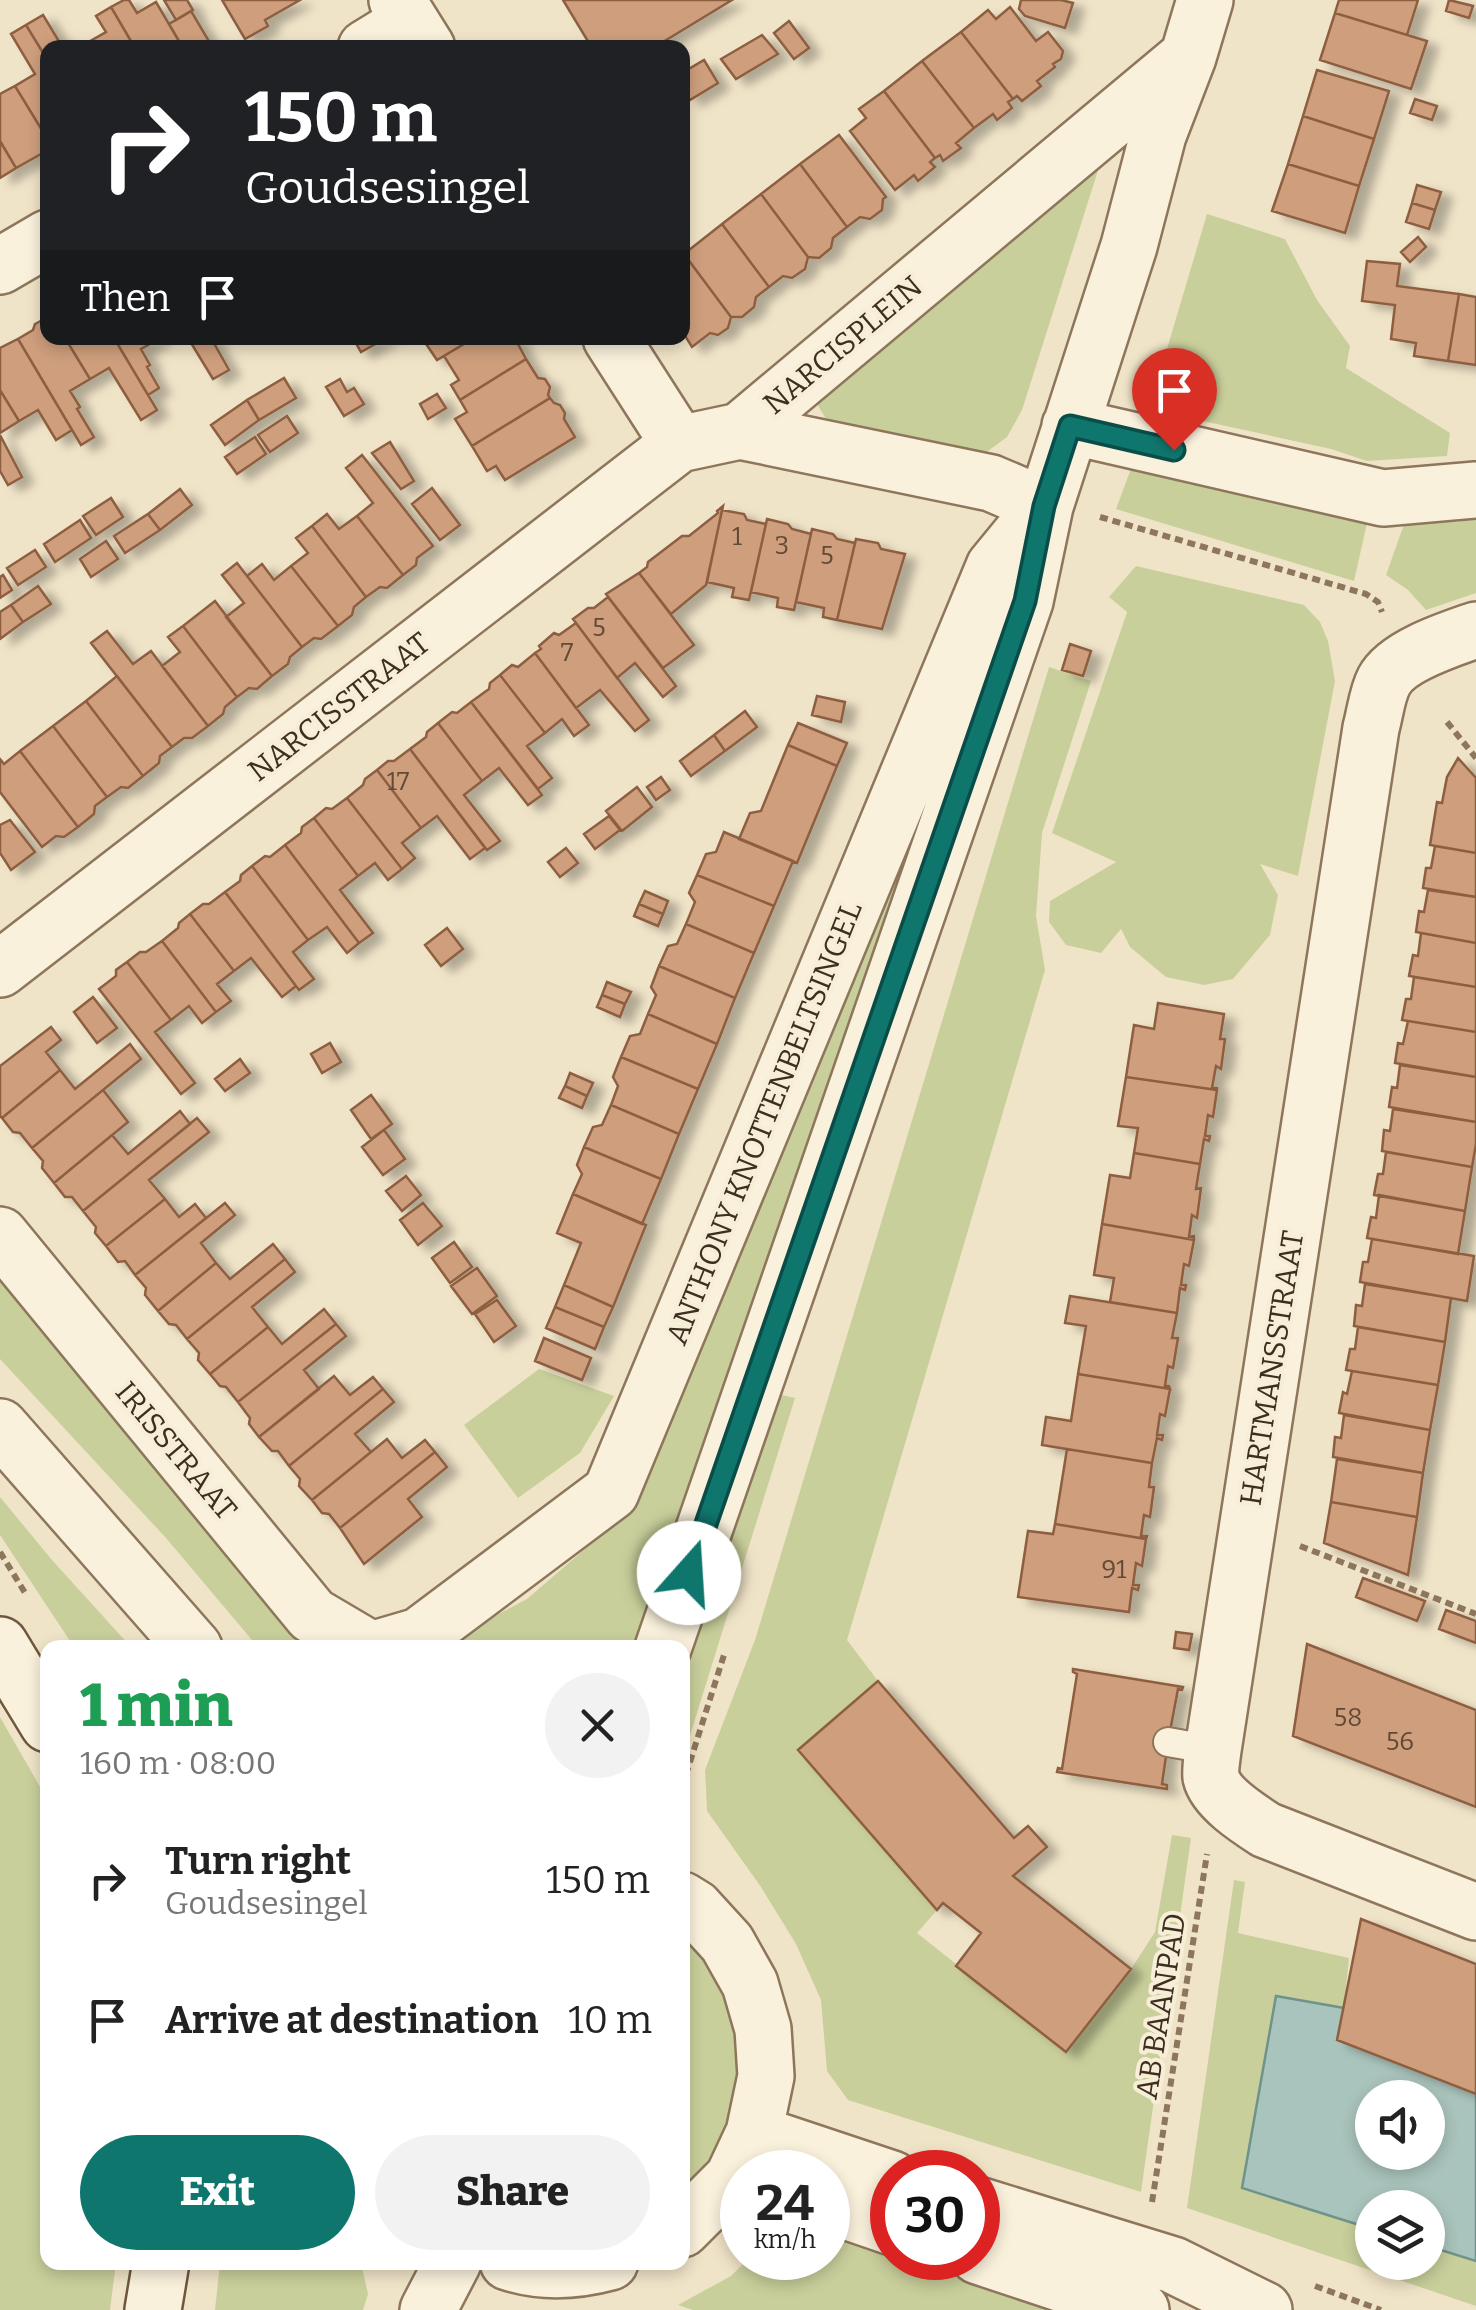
<!DOCTYPE html>
<meta charset="utf-8">
<style>
:root{--surface:#fff;--page:#f2f2f2;--text:#222;--muted:#767676;--accent:#0f766e}
body{margin:0;font-family:Bitter,serif;background:var(--page);color:var(--text);height:100vh;display:flex;flex-direction:column;font-size:38px;white-space:nowrap}
*{box-sizing:border-box;margin:0}
p{font-size:32px;color:var(--muted)}
.icon{flex:none;width:55px;height:55px;fill:none;stroke:currentColor;stroke-width:2;stroke-linecap:round;stroke-linejoin:round}
.map{position:relative;flex:1;overflow:hidden}
.drawer{position:absolute;left:40px;top:1640px;width:650px;height:630px;display:flex;flex-direction:column;background:var(--surface);border-radius:20px;box-shadow:0 5px 15px #0003}
.drawer>*{flex:none}
.hud{position:absolute;left:40px;top:40px;width:650px;height:305px;border-radius:20px;box-shadow:0 5px 15px #0003;background:#202124;color:#fff;overflow:hidden}
.controls{position:absolute;left:1355px;top:2080px;display:grid;gap:20px}
.controls a{display:grid;place-items:center;width:90px;height:90px;border-radius:50%;background:var(--surface);box-shadow:0 5px 15px #0003;font-size:50px}
.speed{position:absolute;left:720px;top:2150px;display:flex;gap:20px;font-size:50px;font-weight:700;text-align:center}
.speed>*{display:grid;place-content:center;width:130px;height:130px;border-radius:50%;background:var(--surface);box-shadow:0 5px 15px #0003;line-height:1}
.speed small{font-size:25px;font-weight:400}
.speed .limit{border:15px solid #d22;background:#fff;color:#111}
.pin{position:absolute;display:grid;place-items:center;width:85px;height:85px;color:#fff;margin:-102px -42px;border-radius:50% 50% 50% 0;rotate:-45deg;box-shadow:0 0 10px #0007}
.pin .icon{rotate:45deg}
.me{position:absolute;width:110px;margin:-55px;rotate:19deg;stroke-linejoin:round;filter:drop-shadow(0 0 8px #0008)}
.turn{display:flex;align-items:center;gap:35px;height:210px;padding:0 40px;font-size:45px}
.turn .icon{width:130px;height:130px;stroke-width:2.5}
.turn b{display:block;font-size:70px;line-height:85px}
.then{display:flex;align-items:center;height:95px;padding:0 40px;background:#0003;gap:20px;font-size:38px}
.round{display:grid;place-items:center;flex:none;width:105px;height:105px;border-radius:52px;background:var(--page)}
.overview{display:flex;align-items:center;justify-content:space-between;height:170px;padding:0 40px}
h1{font-size:60px;font-weight:800;line-height:75px;color:#1e9e55}
.cta{display:flex;gap:20px;margin-top:auto;padding:20px 40px}
.cta a{flex:1;height:115px;border-radius:60px;background:var(--accent);color:#fff;font-size:40px;font-weight:800;line-height:115px;text-align:center}
.cta a+a{background:var(--page);color:var(--text)}
ul{padding:0;list-style:none}
li{display:flex;align-items:center;gap:30px;height:140px;padding:0 40px}
li div{flex:1}
li b{display:block;font-size:38px}
li em{font-style:normal}
.map>svg:first-child{display:block}
</style>
<div class="map">
<svg width="1476" height="2310" viewBox="0 0 1476 2310">
<defs>
<filter id="shadow"><feDropShadow dx="11" dy="6" stdDeviation="5" flood-color="#0004"/></filter>
</defs>
<rect width="100%" height="100%" fill="#f0e4c8"/>
<path fill="#c9cf9b" d="M1101,161L1022,410L1007,437L984,454L948,451L826,419L817,404V388Z
M1207,214L1285,239L1317,300L1350,346L1346,368L1450,433L1447,456L1367,461L1331,449L1189,418L1170,408L1156,386Z
M1132,466L1370,510L1354,581L1116,509Z
M1407,516L1457,522L1476,516V593L1426,610L1408,590L1386,575Z
M1136,566L1304,605L1320,622L1328,641L1335,681L1298,876L1260,864L1278,895L1270,935L1233,979L1204,985L1166,977L1130,947L1121,929L1101,953L1066,945L1049,922L1050,901L1116,862L1052,833L1127,612L1109,597Z
M1049,667L1091,681L1042,833L1036,916L1045,970L847,1640L878,1681L799,1750L937,1910L917,1933L1066,2051L1131,1969L1155,1932L1172,1835L1191,1838L1141,2192L848,2100L827,2071L821,2000L796,1944L761,1887L707,1811L705,1770L755,1640Z
M958,713L641,1647L445,1648L442,1644L527,1599L600,1536L637,1497Z
M0,1258L319,1647H258L166,1538L0,1359Z
M539,1369L614,1396L580,1453L518,1498L464,1425Z
M782,1395L795,1398L683,1758L682,1648L722,1523Z
M0,1497L52,1560L131,1647H74L0,1535Z
M0,1717L47,1799L48,2262L116,2263L110,2310H0Z
M1234,1880L1245,1882L1238,1933L1349,1958L1344,2008L1276,1997L1243,2188L1372,2229V2262H1428V2246L1476,2261V2306L1187,2208Z
M682,1932C691,1942 701,1951 708,1962C749,2021 750,2108 708,2167C701,2177 691,2187 682,2196Z
M828,2227L892,2247V2258H926L1098,2310H693L678,2305L731,2276L749,2258H828Z
M220,2263H361L368,2294L363,2310H215Z"/>
<path fill="#a9c4bc" stroke="#6f938a" stroke-width="2.5" fill-rule="evenodd" d="M1276,1996L1344,2008L1476,2094V2261L1428,2246V2208H1372V2229L1242,2188ZM1372,2098H1428V2152H1372Z"/>
<path fill="#cf9f7d" stroke="#8d5f41" stroke-width="2.5" filter="url(#shadow)" d="M124,0H129L137,13L156,2L183,48H135L111,7Z
M164,0H187L193,10L176,20Z
M222,0H300L265,20L268,26L245,39Z
M563,0H732L653,48H592Z
M1021,0H1061L1073,3L1065,28L1025,16L1019,9Z
M1339,0H1418L1407,35L1335,13Z
M1449,0L1473,6L1469,18L1446,11Z
M111,7L135,48H87L85,44L106,32L96,16Z
M1010,7L1036,41L1048,32L1063,51L1061,59L1053,64L1055,67L1037,81L1041,86L1022,101L1017,96L1013,99L961,32L988,10L996,19Z
M191,11L213,48H183L169,24Z
M1335,13L1427,41L1411,89L1320,60Z
M43,15L63,48H48V61L26,25Z
M789,21L809,48L794,59L774,33Z
M26,25L48,61V140L15,86L35,74L11,34Z
M961,32L1013,99L1008,102L1012,108L997,120L993,114L974,128L922,61Z
M762,35L778,54L736,79L721,59Z
M704,60L718,83L690,100L682,87V73Z
M922,61L974,128L956,143L961,148L943,161L940,155L935,158L884,91Z
M1317,70L1389,91L1374,139L1303,116Z
M15,86L48,140V150L16,168L0,141V94Z
M884,91L935,158L930,162L935,167L918,181L914,175L895,190L850,131L866,118L859,109Z
M1415,99L1437,106L1432,120L1410,113Z
M1303,116L1374,139L1359,186L1288,164Z
M839,135L886,197L883,199L882,210L870,219L860,217L847,227L800,164Z
M0,141L16,168L0,178Z
M800,164L847,227L833,238L831,248L819,258L808,257L761,194Z
M1288,164L1359,186L1345,233L1272,211Z
M1417,185L1441,192L1435,210L1412,203Z
M761,194L808,257L805,269L792,278L783,276L769,287L722,224Z
M1412,203L1435,210L1429,229L1406,222Z
M722,224L769,287L756,297L754,307L742,317H731L684,254Z
M1418,237L1426,247L1410,262L1401,252Z
M684,254L731,317L728,328L718,335L710,333L692,347L682,331Z
M1367,261L1400,264L1397,286L1459,294L1448,361L1414,356L1416,343L1391,339L1395,305L1362,301Z
M1459,294L1476,297V365L1448,361Z
M48,317V338H65L90,379L70,391L80,407L77,409L94,437L81,445L18,339L33,330L35,324Z
M65,338H114L157,410L141,420L109,368L90,379Z
M114,338H161L141,349L150,365L147,367L159,388L148,395Z
M188,338H211L229,370L213,379Z
M353,338H386L361,352Z
M422,338H474L437,360Z
M474,338H518L517,342L526,359L460,400L451,385L459,380L444,356Z
M18,339L72,430L56,440L38,410L19,421L0,390V348Z
M526,359L538,378L545,379L550,387L548,395L550,398L472,446L455,419L467,412L460,400Z
M284,378L296,398L259,420L247,400Z
M340,379L347,392L354,388L364,404L344,416L326,387Z
M0,390L19,421L0,433Z
M437,394L446,408L428,419L420,404Z
M550,398L554,403L560,405L565,413L564,419L575,437L505,480L496,466L487,471L472,446Z
M247,400L259,420L225,445L211,425Z
M287,416L298,433L270,452L258,435Z
M0,435L22,477L8,485L0,471Z
M255,437L266,454L237,474L225,457Z
M390,442L414,481L401,489L372,453Z
M362,455L433,546L417,558L416,565L403,575L357,516L373,503L346,468Z
M432,488L460,525L440,540L412,504Z
M180,489L192,505L160,530L148,514Z
M111,498L123,517L96,535L83,516Z
M723,506L706,585L671,614L639,573L647,567L648,562L682,536H689L718,513L717,511Z
M722,510L744,514L747,520L766,524L749,600L732,597L734,588L707,582Z
M148,514L160,530L125,553L114,536Z
M327,514L339,529L357,516L403,575L387,588L380,587L366,597L312,526Z
M767,519L788,524L792,529L811,534L794,610L777,607L778,598L751,592Z
M80,520L91,538L55,562L44,544Z
M312,526L366,597L354,607L352,615L338,626L291,566L308,553L296,538Z
M812,529L833,534L837,539L855,543L837,620L823,617L824,608L796,602Z
M856,539L878,543L881,549L905,554L882,629L837,620Z
M106,541L118,559L91,577L80,559Z
M35,550L46,567L18,585L7,568Z
M237,563L302,647L290,657L288,664L272,676L226,617L244,603L222,575Z
M262,564L274,580L291,566L338,626L321,639L314,638L302,647L247,576Z
M639,573L694,645L663,668L606,594Z
M3,575L12,590L0,598V577Z
M38,586L51,604L23,622L11,605Z
M608,597L676,686L663,697L635,663L617,678L573,619L588,608H594Z
M215,601L272,676L257,689L249,688L237,697L183,626Z
M11,605L23,622L0,639V612Z
M576,623L649,720L635,731L600,690L576,708L535,653L541,649L539,646L554,633L559,635Z
M183,626L237,697L225,707L223,714L208,726L162,666L180,652L168,637Z
M107,631L133,664L151,651L208,726L192,738H184L172,747L91,643Z
M1070,644L1091,651L1083,676L1062,670Z
M535,653L589,725L574,736L562,719L545,733L500,675L512,665L518,667Z
M500,675L545,733L527,746L552,778L538,789L471,702L489,689L490,683Z
M117,676L172,747L160,756L159,763L143,776L86,701Z
M817,696L845,702L841,722L812,715Z
M86,701L143,776L128,788L121,787L107,797L53,726Z
M471,702L542,795L528,805L499,768L482,781L438,723L452,712L457,713Z
M745,711L757,727L725,751L714,735Z
M438,723L482,781L464,795L500,841L487,850L410,749L426,737L427,732Z
M798,723L847,743L837,766L788,745Z
M53,726L107,797L95,806L94,814L78,827L20,751Z
M714,735L725,751L691,776L680,761Z
M788,745L837,766L797,863L739,839L750,813L761,811Z
M410,749L485,848L470,859L437,816L421,828L377,770L388,761H394Z
M20,751L78,827L64,837L56,836L42,847L0,792V759L4,764Z
M1458,758L1476,778V853L1430,845L1437,802L1442,803L1447,777Z
M377,770L421,828L402,843L415,858L402,869L347,798L363,785L365,779Z
M661,777L670,790L656,800L647,787Z
M637,787L652,807L622,831L606,811Z
M347,798L402,869L388,880L375,863L358,876L314,818L326,808L332,809Z
M609,816L620,830L595,849L584,834Z
M314,818L358,876L340,890L373,933L359,943L285,845L301,833L302,827Z
M10,820L35,852L11,870L0,853V825Z
M724,832L793,861L774,906L697,875L706,854L716,852Z
M285,845L359,943L347,953L327,927L308,940L252,866L265,856L270,857Z
M1435,846L1476,853V897L1423,888L1426,868H1431Z
M566,848L578,863L560,877L548,862Z
M252,866L308,940L293,952L314,979L299,990L225,892L240,881L241,875Z
M697,875L774,906L754,953L686,924L695,902L689,893Z
M1428,890L1476,897V943L1416,932L1419,911L1424,912Z
M645,891L668,901L663,914L639,904Z
M225,892L296,986L282,997L251,958L234,971L190,914L203,904H209Z
M639,904L663,914L658,926L634,916Z
M190,914L234,971L217,984L231,1001L216,1012L162,941L178,928L179,923Z
M686,924L754,953L735,998L659,966L668,946L677,944Z
M447,928L463,949L441,966L425,945Z
M1421,933L1476,943V987L1409,976L1413,955L1418,956Z
M162,941L216,1012L202,1023L189,1006L171,1020L127,962L140,952H146Z
M127,962L171,1020L155,1032L195,1083L181,1094L99,989L116,976V970Z
M659,966L735,998L717,1044L648,1014L656,995L651,987Z
M1414,977L1476,987V1032L1402,1020L1406,999H1411Z
M607,982L631,992L625,1004L602,995Z
M602,995L625,1004L620,1017L597,1007Z
M93,997L117,1028L97,1043L74,1012Z
M1158,1003L1224,1014L1220,1039H1225L1221,1069L1216,1066L1212,1088H1217V1090L1126,1077L1134,1025L1154,1029Z
M648,1014L717,1044L698,1089L621,1057L630,1036L640,1034Z
M1408,1021L1476,1032V1077L1395,1063L1398,1043L1403,1044Z
M51,1027L61,1040L46,1052L60,1070L2,1118L0,1116V1066Z
M330,1043L341,1062L322,1073L311,1054Z
M130,1044L141,1059L32,1148L20,1133L13,1132L2,1118L60,1070L75,1089Z
M621,1057L698,1089L679,1134L611,1105L618,1086L613,1077Z
M240,1059L250,1073L225,1091L215,1079Z
M1400,1065L1476,1077V1122L1389,1107L1392,1087L1397,1088Z
M570,1073L593,1083L587,1096L565,1086Z
M1126,1077L1217,1090L1213,1117L1208,1115L1205,1136H1210L1209,1141L1204,1139L1200,1164L1134,1153L1138,1128L1118,1126Z
M565,1086L587,1096L582,1108L559,1098Z
M103,1090L128,1122L54,1183L42,1168L43,1161L32,1148Z
M371,1095L392,1124L371,1139L351,1110Z
M611,1105L679,1134L661,1179L584,1147L593,1127L602,1125Z
M1393,1109L1476,1122V1144L1472,1167L1382,1151L1384,1130L1390,1131Z
M180,1111L190,1124L83,1211L72,1197H65L54,1183L112,1135L128,1154Z
M197,1118L209,1132L149,1180L165,1199L106,1246L95,1233L96,1227L83,1211Z
M384,1130L405,1159L383,1175L362,1147Z
M584,1147L661,1179L642,1224L573,1194L582,1174L577,1165Z
M1386,1152L1472,1167L1465,1211L1374,1195L1378,1174H1383Z
M1134,1153L1200,1164L1196,1189L1201,1188L1197,1218L1192,1215L1189,1237L1194,1236V1240L1102,1224L1110,1175L1130,1178Z
M406,1176L421,1195L402,1211L386,1191Z
M573,1194L646,1225L613,1307L564,1285L581,1243L557,1233Z
M1379,1195L1465,1211L1458,1254L1367,1238L1371,1217L1376,1218Z
M165,1199L179,1217L195,1204L206,1218L135,1275L125,1261L118,1262L106,1246Z
M225,1203L235,1215L201,1243L216,1263L158,1311L145,1295L146,1288L135,1275Z
M423,1203L442,1226L418,1245L400,1220Z
M1102,1224L1194,1240L1189,1266L1184,1264L1181,1285H1186L1185,1290L1180,1288L1177,1313L1110,1302L1114,1278L1094,1275Z
M1372,1239L1474,1256L1467,1301L1360,1282L1363,1262H1368Z
M454,1242L472,1267L450,1283L432,1258Z
M273,1244L285,1259L187,1339L176,1325L169,1324L158,1311L216,1263L230,1279Z
M285,1259L295,1272L252,1307L268,1327L210,1374L198,1360L199,1353L187,1339Z
M477,1268L497,1296L472,1314L451,1286Z
M1365,1284L1451,1298L1445,1342L1354,1326L1356,1305L1362,1306Z
M564,1285L613,1307L604,1327L555,1307Z
M1070,1296L1177,1313L1172,1338H1178L1173,1368L1168,1366L1165,1386H1169L1170,1389L1078,1374L1086,1326L1065,1323Z
M497,1300L516,1326L494,1342L475,1314Z
M555,1307L604,1327L595,1349L546,1328Z
M324,1309L336,1324L238,1402L226,1387L220,1386L210,1374L268,1327L282,1344Z
M336,1324L346,1336L304,1370L319,1389L259,1437L249,1424L250,1418L238,1402Z
M1358,1327L1445,1342L1438,1385L1346,1370L1350,1349H1355Z
M544,1338L591,1358L582,1380L535,1361Z
M1352,1371L1438,1385L1430,1430L1339,1413L1343,1392L1347,1394Z
M1078,1374L1170,1389L1165,1416L1160,1414L1157,1435H1163L1162,1440L1157,1438L1152,1463L1042,1445L1046,1417L1071,1421Z
M334,1376L350,1395L373,1377L383,1389L289,1466L278,1451H272L259,1437Z
M383,1389L394,1402L355,1434L371,1452L312,1500L299,1486L300,1479L289,1466Z
M1344,1415L1430,1430L1423,1473L1333,1457L1335,1437L1341,1438Z
M387,1439L402,1458L425,1440L435,1452L340,1528L329,1514L322,1513L312,1500Z
M1067,1449L1152,1463L1149,1487H1154L1150,1517L1144,1515L1141,1536H1147L1146,1539L1055,1524Z
M435,1452L447,1467L408,1499L422,1517L364,1564L340,1528Z
M1337,1459L1423,1473L1417,1517L1331,1502Z
M1331,1502L1417,1517L1408,1575L1324,1543Z
M1055,1524L1146,1539L1142,1566L1136,1563L1133,1585H1139L1138,1590L1132,1588L1129,1612L1018,1597L1028,1531L1053,1534Z
M1363,1578L1425,1601L1417,1621L1356,1597Z
M1446,1610L1476,1621V1643L1439,1629Z
M1176,1632L1192,1634L1189,1650L1174,1648Z
M1307,1644L1476,1710V1807L1293,1736Z
M1073,1669L1183,1687L1182,1690L1178,1689L1168,1742L1162,1784L1167,1785V1789L1057,1772L1058,1768L1062,1769L1077,1674L1073,1672Z
M878,1681L1014,1838L1028,1826L1047,1847L1013,1876L1131,1969L1066,2052L956,1966L981,1933L943,1903L937,1910L798,1750Z
M1361,1919L1476,1964V2094L1337,2040Z"/>
<g fill="none" stroke-linecap="round" stroke-linejoin="round">
<defs>
<path id="service" d="M1168,1742L1213,1750"/>
<path id="minor" d="M397,0L427,48
M366,48L410,21
M0,266L48,238
M611,338L679,444
M1070,426L1383,498L1476,490
M740,431L1186,58
M1476,630C1450,639 1397,656 1384,681C1377,694 1375,714 1371,728L1213,1750C1212,1758 1210,1769 1211,1777C1216,1798 1249,1819 1266,1830L1476,1912
M0,969L679,444L740,431L991,483L1045,506
M0,1235L312,1615L368,1648
M378,1648L419,1636L611,1492L994,567L1039,512
M663,1648L1025,601L1045,506L1129,246L1158,135L1188,57L1205,0"/>
<path id="tertiary" d="M0,1427L194,1648
M682,1900L695,1908L727,1943L750,1984L763,2029L766,2076L754,2133L733,2178L682,2229
M754,2133L892,2179
M828,2205L892,2227
M978,2205L1173,2265L1264,2310
M978,2256L1141,2310
M508,2262C541,2273 577,2271 610,2262
M428,2310L453,2262"/>
<path id="secondary" d="M0,1645L48,1724
M153,2310L161,2262"/>
</defs>
<use href="#service" stroke="#8d765c" stroke-width="32"/>
<use href="#minor" stroke="#8d765c" stroke-width="60"/>
<use href="#tertiary" stroke="#8d765c" stroke-width="60"/>
<use href="#secondary" stroke="#6f573f" stroke-width="60"/>
<path stroke="#8d765c" stroke-width="6" stroke-dasharray="8 5" stroke-linecap="butt" d="M1100,517L1366,594L1378,602L1382,612
M1447,722L1476,758
M1300,1546L1476,1614
M0,1552L27,1596
M682,1787L724,1655
M1152,2202L1207,1854
M1315,2286L1381,2310"/>
<use href="#service" stroke="#faf1dc" stroke-width="28"/>
<use href="#minor" stroke="#faf1dc" stroke-width="55"/>
<use href="#tertiary" stroke="#faf1dc" stroke-width="55"/>
<use href="#secondary" stroke="#faf1dc" stroke-width="55"/>
</g>
<g fill="none" stroke-linecap="round" stroke-linejoin="round">
<defs>
<path id="route" d="M689,1573L1025,601L1044,506L1070,426L1174,450"/>
</defs>
<use href="#route" stroke="#0a4d48" stroke-width="25"/>
<use href="#route" stroke="#0f766e" stroke-width="18"/>
</g>
<g text-anchor="middle" dominant-baseline="central" stroke-width="8" stroke-linejoin="round" paint-order="stroke">
<g font-size="25" fill="#624a37">
<text x="737" y="537">1</text>
<text x="782" y="546">3</text>
<text x="827" y="556">5</text>
<text x="599" y="628">5</text>
<text x="567" y="653">7</text>
<text x="398" y="782">17</text>
<text x="1114" y="1570">91</text>
<text x="1348" y="1718">58</text>
<text x="1400" y="1742">56</text>
</g>
<g font-size="30" fill="#3d2e20" stroke="#f7eed8">
<text transform="translate(843 345) rotate(-40)">NARCISPLEIN</text>
<text transform="translate(339 707) rotate(-38)">NARCISSTRAAT</text>
<text transform="translate(764 1123) rotate(-68)">ANTHONY KNOTTENBELTSINGEL</text>
<text transform="translate(1272 1368) rotate(-81)">HARTMANSSTRAAT</text>
<text transform="translate(176 1451) rotate(50)">IRISSTRAAT</text>
<text transform="translate(1161 2006) rotate(-81)">AB BAANPAD</text>
</g>
</g>
</svg>
<div class="controls">
<a><svg class="icon" aria-label="sound" viewBox="0 0 24 24"><path d="M4 9h4l5-4v14l-5-4H4zM17 9q2 3 0 6"/></svg></a>
<a><svg class="icon" aria-label="layers" viewBox="0 0 24 24"><path d="M12 4l9 5-9 5-9-5zM3 14l9 5 9-5"/></svg></a>
</div>
<div class="speed"><div>24<small>km/h</small></div><div class="limit">30</div></div>
<div class="pin" style="left:1174px;top:450px;background:#d93025"><svg class="icon" aria-label="arrive" viewBox="0 0 24 24"><path d="M6 21V4h12l-3 4 3 4H6"/></svg></div>
<svg class="me" style="left:689px;top:1573px" viewBox="-20 -20 40 40"><circle r="19" fill="#fff"/><path d="M0-13L10 11 0 6-10 11z" fill="#0f766e"/></svg>
<div class="hud">
<div class="turn"><svg class="icon" aria-label="right" viewBox="0 0 24 24"><path d="M7 20v-9h11M14 6l5 5-5 5"/></svg><div><b>150 m</b>Goudsesingel</div></div>
<div class="then">Then<svg class="icon" aria-label="arrive" viewBox="0 0 24 24"><path d="M6 21V4h12l-3 4 3 4H6"/></svg></div>
</div>
<section class="drawer">
<div class="overview"><div><h1>1 min</h1><p>160 m · 08:00</p></div><a class="round"><svg class="icon" aria-label="close" viewBox="0 0 24 24"><path d="M6 6l12 12M18 6L6 18"/></svg></a></div>
<ul>
<li><svg class="icon" aria-label="right" viewBox="0 0 24 24"><path d="M7 20v-9h11M14 6l5 5-5 5"/></svg><div><b>Turn right</b><p>Goudsesingel</p></div><em>150 m</em></li>
<li><svg class="icon" aria-label="arrive" viewBox="0 0 24 24"><path d="M6 21V4h12l-3 4 3 4H6"/></svg><div><b>Arrive at destination</b></div><em>10 m</em></li>
</ul>
<div class="cta"><a>Exit</a><a>Share</a></div>
</section>
</div>
